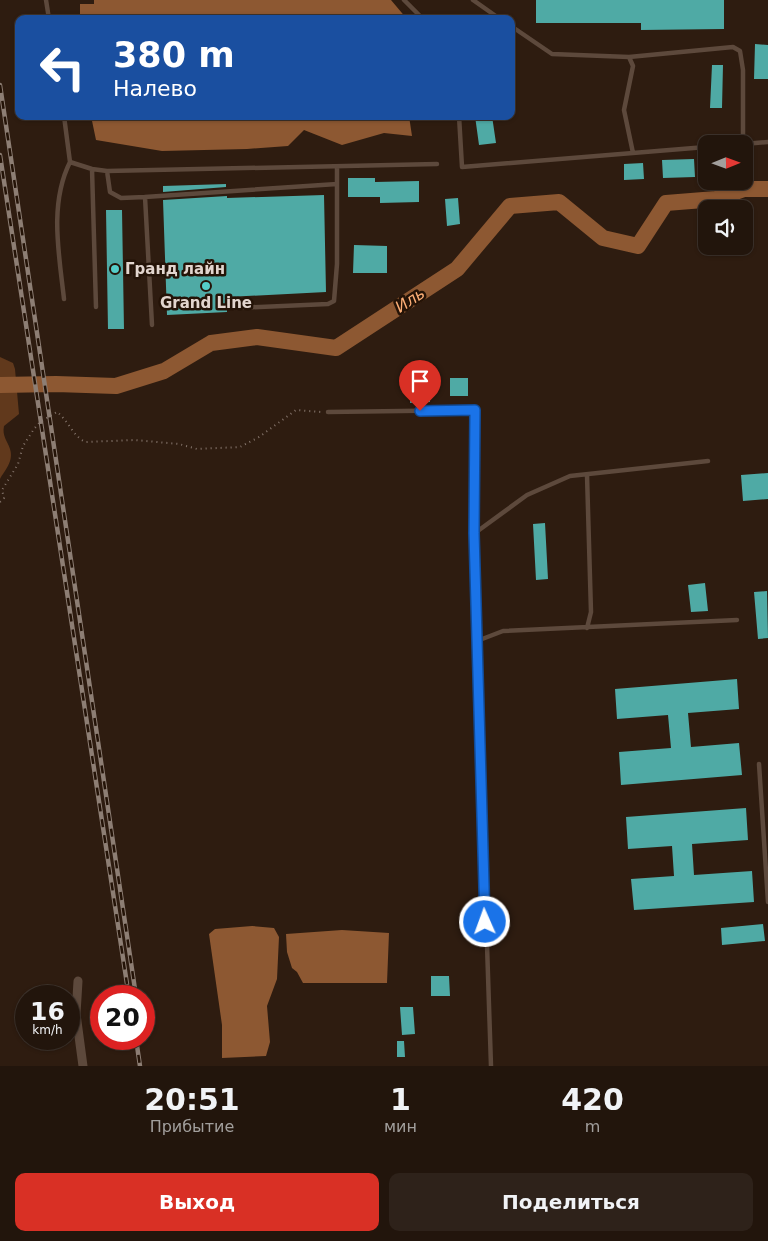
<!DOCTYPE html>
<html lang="ru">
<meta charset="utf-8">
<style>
:root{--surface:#22150c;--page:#2e221a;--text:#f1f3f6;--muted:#a29f9d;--line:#3f342d;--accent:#d93025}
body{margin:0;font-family:"DejaVu Sans",sans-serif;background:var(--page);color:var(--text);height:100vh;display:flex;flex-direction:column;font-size:19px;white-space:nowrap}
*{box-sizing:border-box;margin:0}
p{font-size:16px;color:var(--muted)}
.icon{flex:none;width:28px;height:28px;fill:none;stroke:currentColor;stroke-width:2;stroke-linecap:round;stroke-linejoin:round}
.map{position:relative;height:1066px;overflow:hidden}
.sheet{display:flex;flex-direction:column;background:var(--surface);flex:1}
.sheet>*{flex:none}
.banner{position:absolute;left:15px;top:15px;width:500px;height:105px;border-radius:10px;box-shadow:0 1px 4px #0004,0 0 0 1px var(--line);background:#1a4fa0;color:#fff;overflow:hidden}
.needle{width:32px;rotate:89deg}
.fabs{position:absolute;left:698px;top:135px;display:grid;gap:10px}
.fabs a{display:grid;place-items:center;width:55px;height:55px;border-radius:10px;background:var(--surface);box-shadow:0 1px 4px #0004,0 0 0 1px var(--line);font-size:25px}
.speed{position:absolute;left:15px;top:985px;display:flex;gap:10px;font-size:25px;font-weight:700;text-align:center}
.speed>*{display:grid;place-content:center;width:65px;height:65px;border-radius:50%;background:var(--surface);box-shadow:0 1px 4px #0004,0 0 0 1px var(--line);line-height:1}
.speed small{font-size:12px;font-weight:400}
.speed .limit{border:8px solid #d22;background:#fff;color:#111}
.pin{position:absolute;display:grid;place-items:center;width:42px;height:42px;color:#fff;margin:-51px -21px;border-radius:50% 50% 50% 0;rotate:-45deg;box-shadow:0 0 5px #0007}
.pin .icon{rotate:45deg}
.me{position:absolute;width:55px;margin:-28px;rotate:358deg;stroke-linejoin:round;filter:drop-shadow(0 0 4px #0008)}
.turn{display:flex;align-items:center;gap:18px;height:105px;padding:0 15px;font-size:22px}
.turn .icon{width:65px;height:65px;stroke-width:2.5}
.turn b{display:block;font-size:35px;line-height:42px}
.eta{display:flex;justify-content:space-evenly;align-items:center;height:85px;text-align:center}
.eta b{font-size:30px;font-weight:800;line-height:35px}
.cta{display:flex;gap:10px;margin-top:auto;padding:10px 15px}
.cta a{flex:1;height:58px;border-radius:10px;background:var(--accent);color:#fff;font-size:20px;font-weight:800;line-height:58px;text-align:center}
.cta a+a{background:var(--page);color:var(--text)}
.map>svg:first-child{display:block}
</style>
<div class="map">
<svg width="768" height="1066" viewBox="0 0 768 1066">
<rect width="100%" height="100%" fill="#2e1c10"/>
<path fill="#61391c" d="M0,357L13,363L15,369L19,414L4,426C2,436 7,440 10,449C14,461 5,470 0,479Z"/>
<path fill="#8d5832" d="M94,0H391L407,19H80V4H94Z
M91,116H409L412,136L384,133L342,145L304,130L288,146L247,149L162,151L96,140Z
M252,926L274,928L279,937L277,979L267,1006L270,1042L266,1056L222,1058V1025L209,934L215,929Z
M342,930L389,933L387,983H303L297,972L292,968L287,952L286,934Z"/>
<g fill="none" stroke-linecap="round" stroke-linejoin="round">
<path stroke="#8d5832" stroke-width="16" d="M0,385L56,384L116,386L164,371L211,343L257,337L336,348L457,269L510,206L559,202L603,238L638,246L666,203L716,199L744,189H768"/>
</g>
<path fill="#4faaa5" d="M536,0H724V29L641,30V23H536Z
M755,44L768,45V79H754Z
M712,65H723L722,108H710Z
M475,116H492L496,143L479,145Z
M694,159L695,177L663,178L662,160Z
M643,163L644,179L624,180V164Z
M348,178H375V182L419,181V202L380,203V197H348Z
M226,184V187L163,192V186Z
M324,195L326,292L227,297V312L167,315L163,200L227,196V198Z
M458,198L460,224L447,226L445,199Z
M106,210H122L124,329H108Z
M354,245L387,246V273H353Z
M450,378H468V396H450Z
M430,391V402L410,403V392Z
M768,473V499L743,501L741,475Z
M545,523L548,579L536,580L533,524Z
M705,583L708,611L691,612L688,585Z
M767,591L768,638L758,639L754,592Z
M737,679L739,709L688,713L691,747L739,743L742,775L621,785L619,752L671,748L668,715L617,719L615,689Z
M746,808L748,840L692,844L694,875L752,871L754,902L634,910L631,879L674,876L672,846L628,849L626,817Z
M763,924L765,941L722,945L721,928Z
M431,976H449L450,996H431Z
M400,1007H413L415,1034L402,1035Z
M397,1041H404L405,1057H397Z"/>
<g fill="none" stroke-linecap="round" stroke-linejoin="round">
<path stroke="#86766d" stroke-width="2" stroke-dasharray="1 4" stroke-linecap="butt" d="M0,502L4,498L2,490L18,464L23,446L34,429L40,422L57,412C68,420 74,438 86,442L135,440L179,444L197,449L240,447L259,437L296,410L321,412"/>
<path stroke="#5d493c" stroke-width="4.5" d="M46,0L49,19
M404,0L423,19
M473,0L500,19
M511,26L552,54L629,57L633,66L624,110L633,153
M629,57L733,47L740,51L743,70V144
M64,116L70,162L92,169L107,171L437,164
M459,116L462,167L706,147
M744,144L768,142
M92,169L96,307
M107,171L110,192L121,198L145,197
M64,299C59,254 49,204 70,162
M234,308L328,304L334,301L337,264V167
M152,325L145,197L337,184
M328,412L475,410V533L477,641L491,1066
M587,475L591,612L587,628
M475,533L527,495L570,476L708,461
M477,641L503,631L737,620
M759,764L768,902"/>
<path stroke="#5d493c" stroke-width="9" d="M78,981L76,1014L83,1066"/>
<defs>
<path id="rail" d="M0,85L136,996
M0,155L127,984
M136,1039L140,1066"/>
</defs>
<use href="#rail" stroke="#8d7e74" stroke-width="4.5"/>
<use href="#rail" stroke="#241307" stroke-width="2.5" stroke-dasharray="8" stroke-linecap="butt"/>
</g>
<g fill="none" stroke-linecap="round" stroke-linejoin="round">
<defs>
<path id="route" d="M420,411L475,410L474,533L485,922"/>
</defs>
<use href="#route" stroke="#114b97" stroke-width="12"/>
<use href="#route" stroke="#1a73e8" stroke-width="9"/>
</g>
<g fill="#54cdc8" stroke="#241307" stroke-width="2">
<circle cx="115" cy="269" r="5"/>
<circle cx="206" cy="286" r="5"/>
</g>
<g text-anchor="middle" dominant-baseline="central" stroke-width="5" stroke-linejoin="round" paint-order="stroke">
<g font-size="15" font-weight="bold" fill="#e2d5ce" stroke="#241307" text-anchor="start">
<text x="125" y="269">Гранд лайн</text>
<text x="206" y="303" text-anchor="middle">Grand Line</text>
</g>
<g font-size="16" font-style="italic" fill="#fcae76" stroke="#241307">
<text transform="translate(410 300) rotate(-33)">Иль</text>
</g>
</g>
</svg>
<div class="fabs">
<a><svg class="needle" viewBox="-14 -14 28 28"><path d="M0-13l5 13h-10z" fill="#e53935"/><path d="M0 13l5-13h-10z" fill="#a29f9d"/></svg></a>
<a><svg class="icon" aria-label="sound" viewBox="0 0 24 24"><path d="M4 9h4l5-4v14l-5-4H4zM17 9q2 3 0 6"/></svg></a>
</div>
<div class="speed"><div>16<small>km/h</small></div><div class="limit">20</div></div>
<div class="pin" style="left:420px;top:411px;background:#d93025"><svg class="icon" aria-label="arrive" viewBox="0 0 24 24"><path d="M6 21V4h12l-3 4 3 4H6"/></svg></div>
<svg class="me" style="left:485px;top:922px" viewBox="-20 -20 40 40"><circle r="17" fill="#1a73e8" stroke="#fff" stroke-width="3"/><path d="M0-11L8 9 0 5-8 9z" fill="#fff"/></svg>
<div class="banner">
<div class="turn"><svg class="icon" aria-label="left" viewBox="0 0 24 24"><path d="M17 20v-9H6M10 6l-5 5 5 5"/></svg><div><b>380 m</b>Налево</div></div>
</div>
</div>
<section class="sheet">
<div class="eta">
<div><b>20:51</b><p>Прибытие</p></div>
<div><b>1</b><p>мин</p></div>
<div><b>420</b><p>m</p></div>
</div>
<div class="cta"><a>Выход</a><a>Поделиться</a></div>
</section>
